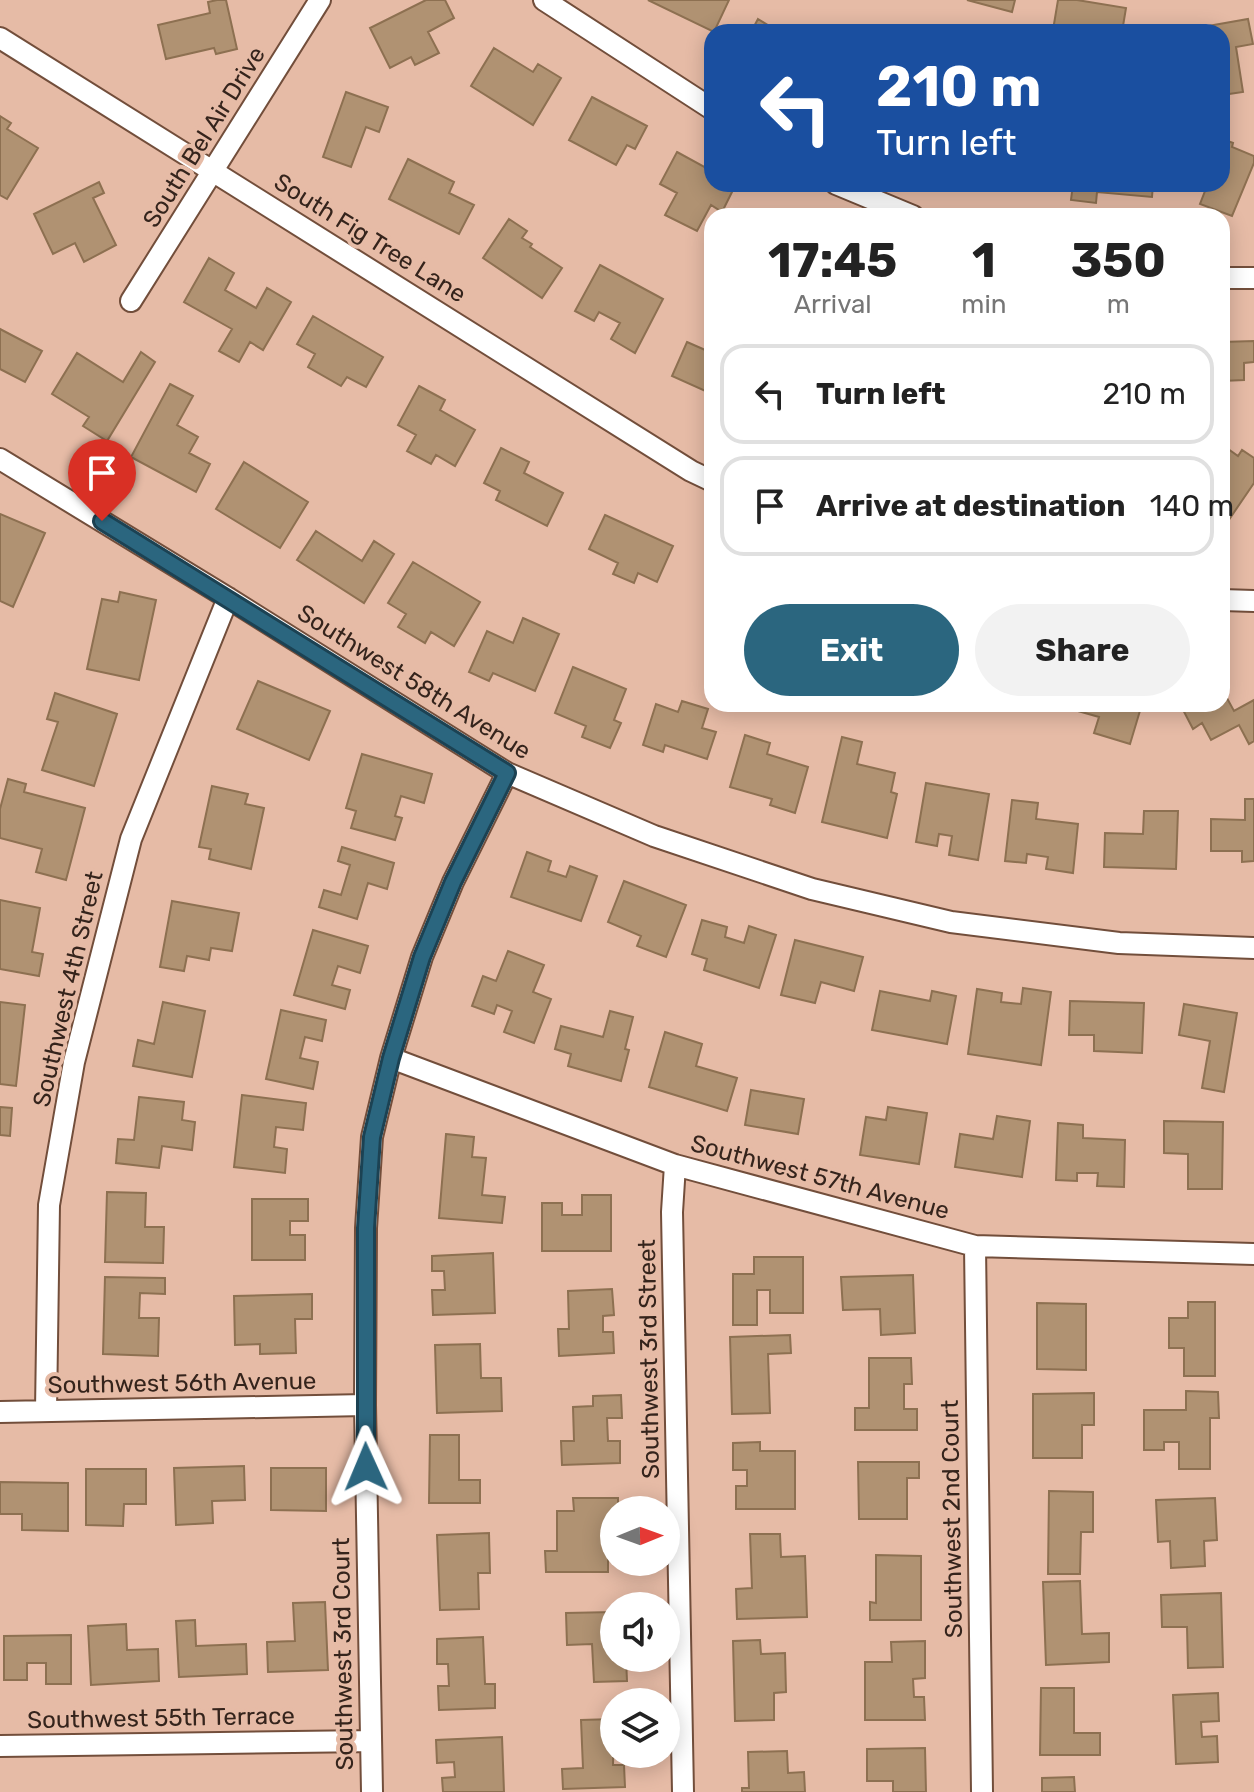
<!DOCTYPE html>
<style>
:root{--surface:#fff;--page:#f2f2f2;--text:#222;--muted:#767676;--line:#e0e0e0;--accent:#2b667f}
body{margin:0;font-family:Rubik,sans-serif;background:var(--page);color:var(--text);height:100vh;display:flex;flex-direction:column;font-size:30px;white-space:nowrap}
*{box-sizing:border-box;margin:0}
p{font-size:26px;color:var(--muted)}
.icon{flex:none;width:44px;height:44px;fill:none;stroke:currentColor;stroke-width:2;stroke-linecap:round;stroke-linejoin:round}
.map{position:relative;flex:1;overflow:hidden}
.sheet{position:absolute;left:704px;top:208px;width:526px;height:504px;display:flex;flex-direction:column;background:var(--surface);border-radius:24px;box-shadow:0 4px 20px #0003}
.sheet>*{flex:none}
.banner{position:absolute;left:704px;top:24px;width:526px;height:168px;border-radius:24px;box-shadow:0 4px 20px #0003;background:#1a4fa0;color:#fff;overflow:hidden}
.needle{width:52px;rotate:89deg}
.tools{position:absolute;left:600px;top:1496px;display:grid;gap:16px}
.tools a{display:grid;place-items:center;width:80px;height:80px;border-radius:50%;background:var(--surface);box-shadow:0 4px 20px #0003;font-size:40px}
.pin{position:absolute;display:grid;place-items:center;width:68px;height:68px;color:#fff;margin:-82px -34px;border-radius:50% 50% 50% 0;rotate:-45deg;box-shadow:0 0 8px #0007}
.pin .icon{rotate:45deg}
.me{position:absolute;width:88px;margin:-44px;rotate:359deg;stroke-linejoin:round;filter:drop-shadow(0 0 6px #0008)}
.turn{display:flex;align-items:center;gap:28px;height:168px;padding:0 40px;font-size:36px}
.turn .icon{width:104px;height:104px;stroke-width:2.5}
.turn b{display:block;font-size:56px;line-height:68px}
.eta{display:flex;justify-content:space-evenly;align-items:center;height:136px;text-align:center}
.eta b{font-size:48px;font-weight:700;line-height:56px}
.action{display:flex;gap:16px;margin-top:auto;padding:16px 40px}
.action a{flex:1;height:92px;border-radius:48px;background:var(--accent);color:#fff;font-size:32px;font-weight:700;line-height:92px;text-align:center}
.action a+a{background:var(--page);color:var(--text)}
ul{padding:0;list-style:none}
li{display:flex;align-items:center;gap:24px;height:100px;margin:0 16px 12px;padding:0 24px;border:4px solid var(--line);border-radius:24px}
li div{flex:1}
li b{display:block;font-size:30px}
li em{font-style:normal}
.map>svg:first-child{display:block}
</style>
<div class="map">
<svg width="1254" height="1792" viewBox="0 0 1254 1792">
<rect width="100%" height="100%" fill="#e6bba6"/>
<path fill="#b09272" stroke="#8d7051" stroke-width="2" d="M217,0H226L237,49L216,54L214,48L166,59L158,25L210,13L208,2Z
M426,0H445L454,18L428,32L439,53L415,65L411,57L390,68L370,28Z
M648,0H729L714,32Z
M967,0H1015L1012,12Z
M1058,0H1077L1126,8L1122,32L1053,30Z
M758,19L779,32H751Z
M1248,19L1253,44L1236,47L1243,92L1222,95V32H1185V30Z
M494,48L533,72L538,64L561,78L533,125L471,86Z
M346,92L388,107L379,132L366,127L351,167L323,157Z
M592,97L647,126L635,149L627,145L616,165L569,140Z
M0,116L11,123L7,129L38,148L7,199L0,195Z
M1222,139L1233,143L1232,147L1254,156V163L1232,216L1200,204L1205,191L1187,184H1222Z
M677,152L712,171V184H736L722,212L711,205L697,231L665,215L677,193L660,184Z
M408,159L454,182L449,193L474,205L459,234L389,199Z
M99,182L104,193L93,198L116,245L84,262L75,243L53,254L34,214Z
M1073,184H1153L1152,197L1097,192L1096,203L1071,200Z
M509,219L527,231L522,238L532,244L530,247L562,268L542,298L483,258Z
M209,258L234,273L225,290L256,308L267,288L291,302L263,350L250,342L239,362L219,351L232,329L184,302Z
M600,265L663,299L635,353L611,339L620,323L599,312L594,321L575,311Z
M313,316L383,357L366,387L347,377L341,386L308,367L315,354L297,344Z
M0,329L42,351L25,382L0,369Z
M1254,341V362L1244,363V380L1222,381V342Z
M687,342L712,353V394L672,376Z
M141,352L155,362L107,441L83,426L89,417L52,394L77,353L123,382Z
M170,384L193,396L177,425L198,437L189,453L210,464L196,492L131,457Z
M419,386L445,400L440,410L475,430L455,466L436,455L431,464L407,451L416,435L398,425Z
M1224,446L1238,456L1242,450L1254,458V483L1224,527Z
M501,448L529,462L524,473L563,493L547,526L496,500L500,491L484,483Z
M244,462L308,502L280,548L216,509Z
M0,514L45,533L13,607L0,601Z
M605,515L673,546L657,582L638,573L634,583L613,574L618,563L589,549Z
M316,531L362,561L374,541L394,554L364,603L297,560Z
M413,562L480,602L454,646L431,632L425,643L398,627L406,614L388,603Z
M120,592L156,600L139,680L87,669L102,599L118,602Z
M523,618L559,634L535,691L493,673L489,681L469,672L487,631L513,643Z
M573,667L626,689L614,720L621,723L610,748L582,737L586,726L555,713Z
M258,681L330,711L309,760L237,729Z
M1222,689L1234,711L1254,700V741L1249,744L1239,725L1211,740L1202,723L1193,729L1180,704H1222Z
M55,693L117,714L94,786L42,770L58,722L47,719Z
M682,701L708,709L702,728L716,732L707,759L665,745L663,752L643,745L656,704L678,712Z
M1073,704H1142L1130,744L1094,733L1099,717L1071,709Z
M745,735L770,743L767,754L808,767L795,813L770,805L772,799L730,787Z
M842,737L862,742L857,764L895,773L891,792L897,794L887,838L822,822Z
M362,754L432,774L424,803L401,796L395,816L402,818L395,840L351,828L356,811L346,808Z
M8,779L26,784L24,792L85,808L66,880L36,872L42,849L0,838V809Z
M926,783L989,794L978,860L949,855L952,836L939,834L937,846L916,842Z
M212,786L248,794L245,804L264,808L251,869L209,859L211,849L199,847Z
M1245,799H1254V861L1242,862V851H1211V819L1245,820Z
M1012,800L1038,803L1036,819L1078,824L1073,873L1046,869L1048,857L1027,854L1026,863L1005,861Z
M1144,811H1178L1176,869L1104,867L1105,833L1143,834Z
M342,847L394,863L387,889L368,883L357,919L319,907L324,890L341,895L350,865L338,861Z
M527,852L551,861L548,871L566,877L570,866L597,876L581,921L511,897Z
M624,881L686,905L666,957L637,946L641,936L608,922Z
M0,900L40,908L32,952L43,954L39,976L0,969Z
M172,901L239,913L232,951L211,948L209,960L187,956L184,971L160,967Z
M702,920L727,927L725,937L744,943L749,926L776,935L759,988L704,970L707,959L692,954Z
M313,930L368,946L360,973L338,966L332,985L350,990L345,1009L294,995Z
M795,940L863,957L854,991L821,982L815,1003L781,995Z
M508,951L544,965L533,992L551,999L534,1043L504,1032L512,1011L497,1005L494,1014L472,1006L483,976L496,981Z
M1023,988L1051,992L1041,1065L968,1054L977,989L1002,993L1001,1002L1021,1004Z
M880,991L930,1001L932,991L956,996L947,1044L872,1030Z
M1070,1001L1144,1003L1142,1053L1094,1051V1035H1069Z
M0,1002L25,1005L16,1086L0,1084Z
M163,1002L205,1011L192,1077L133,1066L138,1040L154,1044Z
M1184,1004L1237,1013L1224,1092L1202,1088L1210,1041L1179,1035Z
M281,1010L326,1020L322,1041L305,1037L300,1058L318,1062L313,1089L266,1079Z
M610,1011L633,1017L625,1049L629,1050L621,1081L568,1066L571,1054L555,1049L561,1026L603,1037Z
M665,1032L702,1044L696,1066L737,1078L727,1111L649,1087Z
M751,1090L804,1099L798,1134L745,1125Z
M242,1095L306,1103L303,1130L276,1127L274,1147L287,1149L285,1173L234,1167Z
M139,1097L184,1102L182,1120L195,1122L192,1150L162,1146L159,1168L116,1163L118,1139L134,1140Z
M0,1107L12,1108L10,1136L0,1135Z
M888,1107L927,1113L919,1164L860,1155L866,1117L886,1120Z
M997,1116L1030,1121L1022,1177L955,1167L960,1134L993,1139Z
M1164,1121L1223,1122L1222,1189H1188V1154L1164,1153Z
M1058,1123L1083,1125V1138L1125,1140L1124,1187L1097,1186L1098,1173H1077V1181L1056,1180Z
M446,1134L474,1137L472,1157L486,1158L482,1195L505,1197L502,1223L439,1218Z
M107,1192L146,1193L145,1227H164L163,1263L105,1262Z
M582,1195H611V1251H542V1203H562V1215H582Z
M252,1199H308V1221H290V1235H305V1260H252Z
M493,1253L495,1313L433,1315L432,1290H445L444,1271H432V1256Z
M754,1257H803V1313H770V1290H757V1325H733V1274H754Z
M913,1275L915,1333L881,1335L880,1309L843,1310L841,1277Z
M105,1277L165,1278V1294L140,1293L139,1318H159L158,1356L103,1354Z
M612,1289L614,1315L603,1316V1332H613L614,1353L559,1356L558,1329H569L568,1291Z
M312,1294V1319H295L296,1353L260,1354V1344L235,1345L234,1296Z
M1188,1302H1215V1376H1184V1348H1169V1318H1188Z
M1037,1303L1086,1304V1370L1037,1369Z
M790,1335L791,1353L768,1354L770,1413L732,1414L730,1337Z
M480,1344L481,1378H501L502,1411L437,1413L435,1345Z
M869,1358H911L912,1384H904V1409H917V1430H855V1408H869Z
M1186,1391L1218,1392L1219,1418H1210V1469H1179V1442H1164V1450H1144V1410H1186Z
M1094,1393V1425H1082V1458H1033V1394Z
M621,1395L622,1418H607L608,1441H620V1463L562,1465L561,1441H574L573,1407L593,1406V1396Z
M430,1435H459V1480H480V1503H429Z
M760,1442V1451H795V1509H736V1486H747V1470H733V1443Z
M858,1462H919V1478H907V1519H859Z
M244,1466L245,1500L212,1501L213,1523L176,1525L174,1468Z
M271,1468H326V1511L271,1510Z
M86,1469H146V1504H124L123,1526L86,1525Z
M0,1482L68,1483V1531L22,1530V1514H0Z
M1049,1491L1093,1492V1532H1081L1080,1574H1048Z
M573,1498H618V1510H614V1528H608V1572H546L545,1551H557V1511H574Z
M1215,1498L1217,1540L1204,1541L1205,1566L1171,1568L1170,1541L1158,1542L1156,1500Z
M489,1533L490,1573H478L479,1609L440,1610L437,1535Z
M750,1534H780L781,1557L805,1556L807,1617L737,1619L736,1589L752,1588Z
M876,1555L921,1556V1620H870V1602L876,1603Z
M1080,1581L1082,1634L1109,1633V1662L1046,1665L1043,1582Z
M1221,1593L1223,1667L1188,1668L1187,1627H1162L1161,1595Z
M325,1602L328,1670L268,1672L267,1642L295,1641L293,1603Z
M614,1612V1658H626L627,1681L594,1682L592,1644L567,1645L566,1613Z
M195,1620L196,1646L246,1644L247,1674L179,1677L176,1621Z
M126,1624L127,1650L158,1649L159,1681L91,1685L88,1626Z
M71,1635V1684H46V1663H27V1680H4V1636Z
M483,1637L485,1684H495V1708L439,1710L438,1686H449L448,1664H437V1639Z
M760,1640L761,1654L785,1653L786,1692L774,1693V1720L735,1721L733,1641Z
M925,1641V1678L913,1679L914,1697H924L925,1720H865V1662H892L891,1642Z
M1041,1688H1074V1733H1100V1755H1040Z
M1218,1693L1219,1721L1201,1722L1202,1737L1217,1736L1218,1762L1176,1764L1173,1695Z
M614,1719L613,1765H624L625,1787L563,1789L562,1769L583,1768L581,1720Z
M502,1737L504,1792H443L442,1778L455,1777L454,1762L437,1763L436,1740Z
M925,1748L926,1792H893V1781H867V1749Z
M787,1751L788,1773L804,1772L805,1792H742V1788H749L748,1752Z
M1074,1777L1075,1792H1042V1778Z"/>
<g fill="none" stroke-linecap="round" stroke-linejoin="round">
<defs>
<path id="street" d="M544,0L712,109
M0,38L691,471L712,481
M836,184L913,216
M1222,278H1254
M131,301L320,0
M0,459L228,598L507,773L654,836L812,889L951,922L1119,943L1254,948
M1222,600L1254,601
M391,1058L675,1165L975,1246L1254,1254
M675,1165L672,1212L683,1792
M975,1246L982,1792
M46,1411L49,1205L74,1062L131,839L228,598
M0,1412L365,1405
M0,1746L371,1741
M372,1792L365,1405L366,1228L372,1137L391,1058L422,957L453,882L507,773"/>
</defs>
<use href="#street" stroke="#724e3b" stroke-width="24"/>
<use href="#street" stroke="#fff" stroke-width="20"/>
</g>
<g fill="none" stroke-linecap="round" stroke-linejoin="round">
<defs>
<path id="route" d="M102,521L507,773L453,882L422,957L391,1058L372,1137L366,1228V1467"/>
</defs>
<use href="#route" stroke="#1c4253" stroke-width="20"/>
<use href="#route" stroke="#2b667f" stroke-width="14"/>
</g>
<g text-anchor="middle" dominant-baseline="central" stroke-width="8" stroke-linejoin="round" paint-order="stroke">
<g font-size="24" fill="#35241c" stroke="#e6bba6">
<text transform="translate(204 137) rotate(-58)">South Bel Air Drive</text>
<text transform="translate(370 238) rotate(32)">South Fig Tree Lane</text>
<text transform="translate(414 682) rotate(32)">Southwest 58th Avenue</text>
<text transform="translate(68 989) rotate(-77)">Southwest 4th Street</text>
<text transform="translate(820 1177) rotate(15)">Southwest 57th Avenue</text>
<text transform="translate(649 1359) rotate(-91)">Southwest 3rd Street</text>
<text transform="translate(182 1383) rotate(-1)">Southwest 56th Avenue</text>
<text transform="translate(952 1519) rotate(-91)">Southwest 2nd Court</text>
<text transform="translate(343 1654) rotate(-91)">Southwest 3rd Court</text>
<text transform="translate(161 1718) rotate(-1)">Southwest 55th Terrace</text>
</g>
</g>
</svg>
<div class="tools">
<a><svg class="needle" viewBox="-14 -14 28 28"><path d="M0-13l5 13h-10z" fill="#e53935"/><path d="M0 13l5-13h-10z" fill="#767676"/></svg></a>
<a><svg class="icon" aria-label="sound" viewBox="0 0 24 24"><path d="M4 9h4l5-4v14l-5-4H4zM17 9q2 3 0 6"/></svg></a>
<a><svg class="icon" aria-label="layers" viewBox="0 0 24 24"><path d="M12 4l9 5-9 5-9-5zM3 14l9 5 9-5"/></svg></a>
</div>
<div class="pin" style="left:102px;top:521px;background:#d93025"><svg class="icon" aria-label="arrive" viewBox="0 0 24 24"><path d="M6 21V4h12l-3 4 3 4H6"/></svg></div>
<svg class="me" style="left:366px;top:1467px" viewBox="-20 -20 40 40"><path d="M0-17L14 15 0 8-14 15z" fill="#2b667f" stroke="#fff" stroke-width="4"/></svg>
<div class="banner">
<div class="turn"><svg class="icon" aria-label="left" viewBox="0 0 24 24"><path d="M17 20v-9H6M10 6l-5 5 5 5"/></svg><div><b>210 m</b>Turn left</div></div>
</div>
<section class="sheet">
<div class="eta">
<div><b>17:45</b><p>Arrival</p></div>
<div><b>1</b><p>min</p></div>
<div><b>350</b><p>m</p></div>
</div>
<ul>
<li><svg class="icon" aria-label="left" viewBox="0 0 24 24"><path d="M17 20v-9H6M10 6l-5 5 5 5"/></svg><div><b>Turn left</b></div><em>210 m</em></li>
<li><svg class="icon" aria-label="arrive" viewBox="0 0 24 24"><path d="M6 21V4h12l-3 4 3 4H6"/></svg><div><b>Arrive at destination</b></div><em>140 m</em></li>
</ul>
<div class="action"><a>Exit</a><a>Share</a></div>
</section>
</div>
